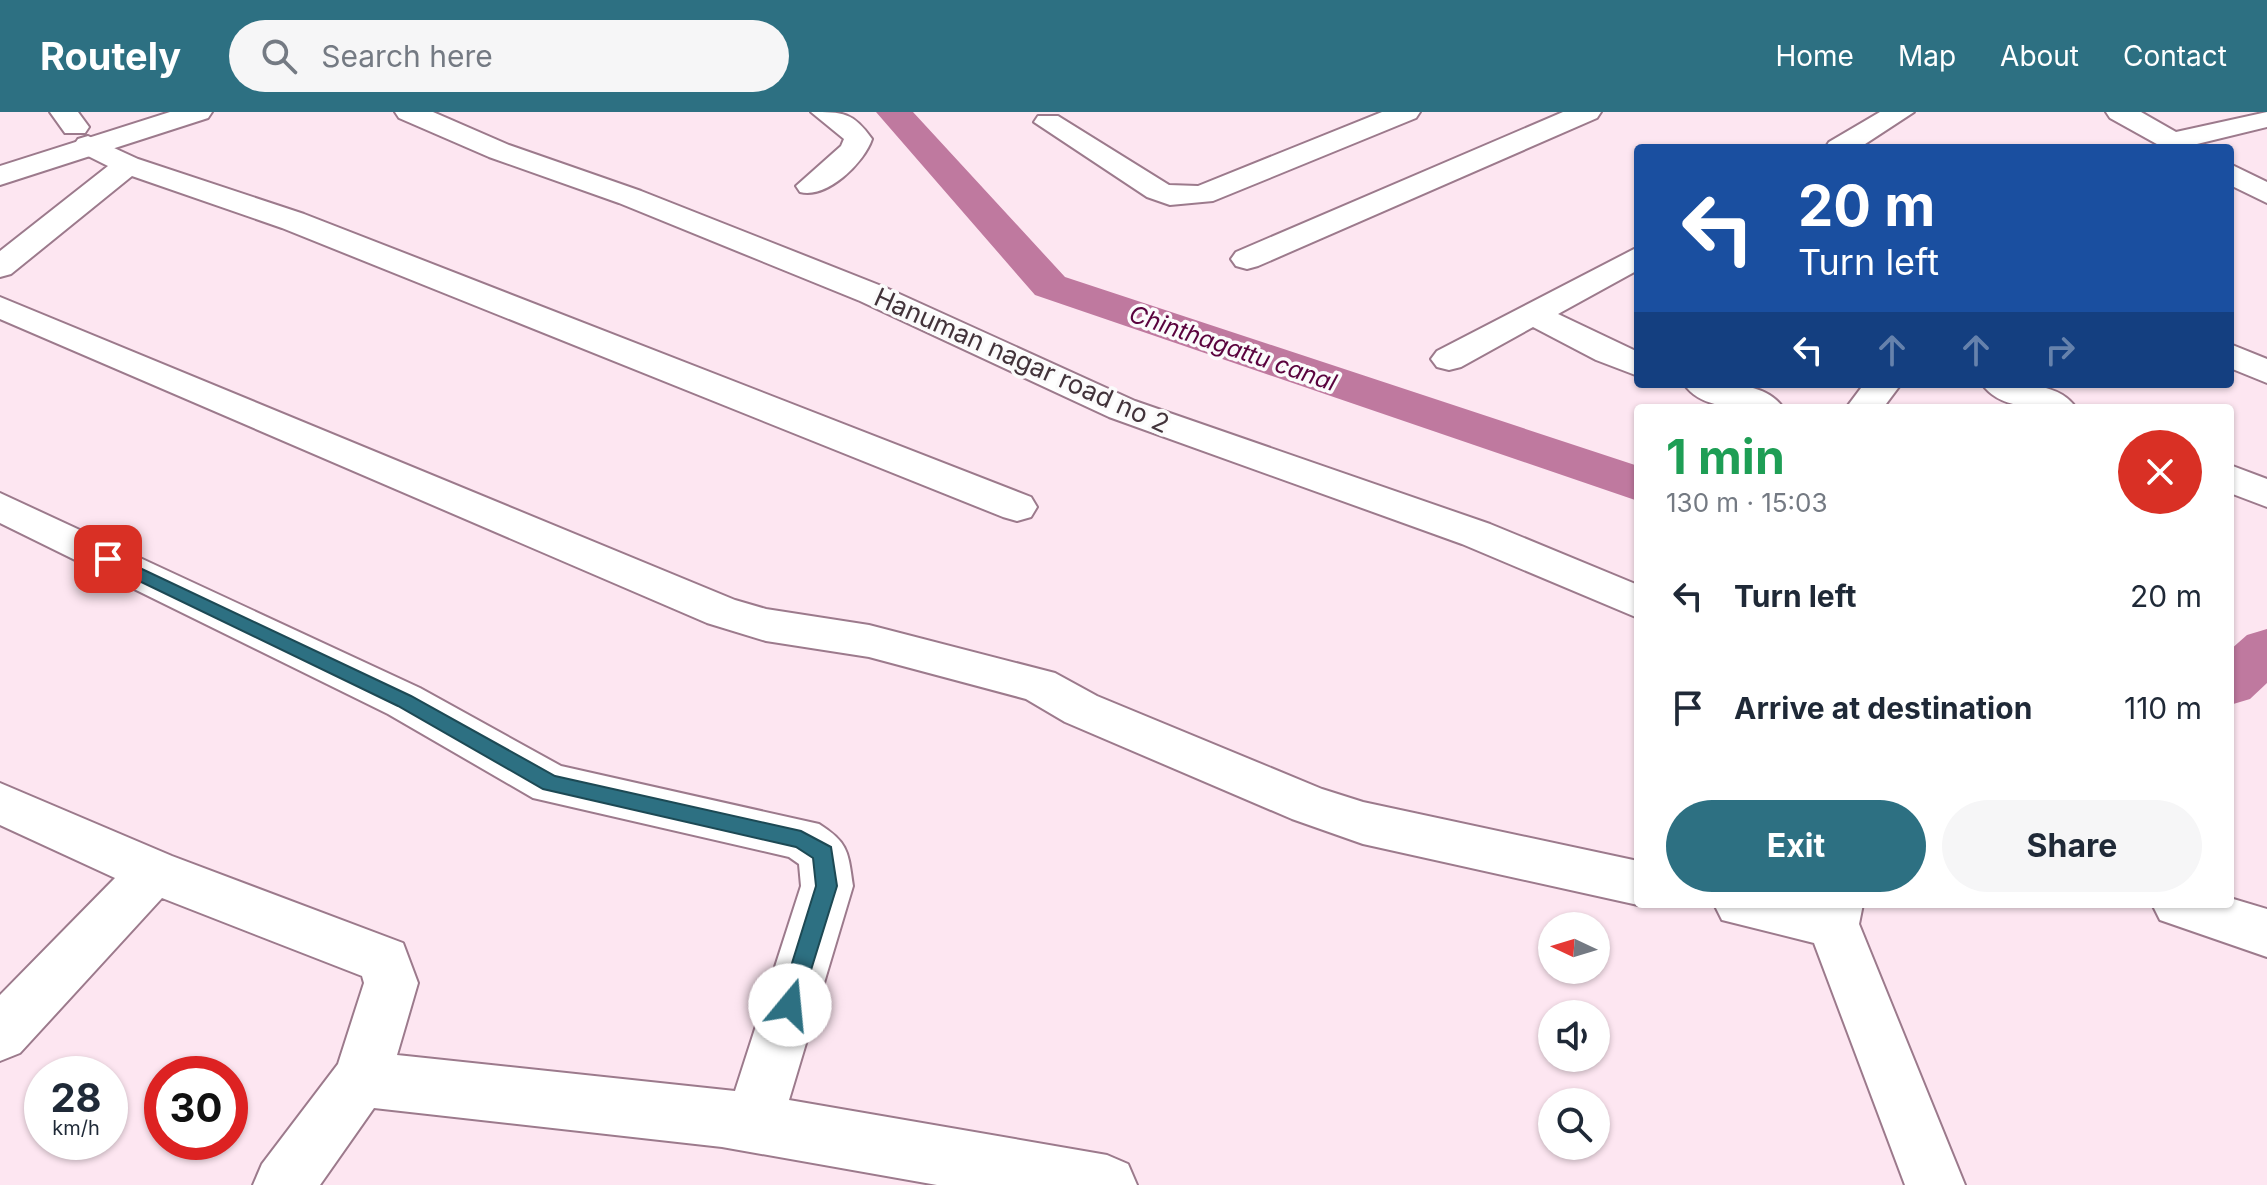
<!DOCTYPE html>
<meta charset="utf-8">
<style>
:root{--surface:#fff;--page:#f6f6f7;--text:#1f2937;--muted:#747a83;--accent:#2d7082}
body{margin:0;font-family:Inter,sans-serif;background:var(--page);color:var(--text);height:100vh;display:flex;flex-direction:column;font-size:30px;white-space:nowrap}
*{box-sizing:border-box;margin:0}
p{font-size:26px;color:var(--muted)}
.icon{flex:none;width:44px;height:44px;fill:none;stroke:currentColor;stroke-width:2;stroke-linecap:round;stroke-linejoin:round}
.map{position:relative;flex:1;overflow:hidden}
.details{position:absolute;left:1634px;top:292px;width:600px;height:504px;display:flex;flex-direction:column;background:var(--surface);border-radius:8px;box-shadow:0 2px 6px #0004}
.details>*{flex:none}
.guide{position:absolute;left:1634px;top:32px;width:600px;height:244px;border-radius:8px;box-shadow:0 2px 6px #0004;background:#1a4fa0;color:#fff;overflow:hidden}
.needle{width:52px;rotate:274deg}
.fabs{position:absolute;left:1538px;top:800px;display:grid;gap:16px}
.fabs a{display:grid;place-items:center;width:72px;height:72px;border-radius:50%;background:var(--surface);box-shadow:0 2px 6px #0004;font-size:40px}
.speed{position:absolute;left:24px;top:944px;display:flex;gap:16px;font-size:40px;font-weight:700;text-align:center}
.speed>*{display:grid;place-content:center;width:104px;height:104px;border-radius:50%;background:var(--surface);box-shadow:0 2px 6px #0004;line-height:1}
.speed small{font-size:20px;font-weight:400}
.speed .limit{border:12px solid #d22;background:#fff;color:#111}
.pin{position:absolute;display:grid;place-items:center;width:68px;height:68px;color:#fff;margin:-34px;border-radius:16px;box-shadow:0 4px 12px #0006}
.me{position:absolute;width:88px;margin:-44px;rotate:17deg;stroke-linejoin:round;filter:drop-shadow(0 0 6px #0008)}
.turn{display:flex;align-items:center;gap:28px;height:168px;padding:0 32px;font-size:36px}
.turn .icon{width:104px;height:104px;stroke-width:2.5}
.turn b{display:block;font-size:56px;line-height:68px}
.lanes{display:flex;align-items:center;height:76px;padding:0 32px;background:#0003;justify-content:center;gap:40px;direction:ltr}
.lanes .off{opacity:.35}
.round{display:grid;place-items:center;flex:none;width:84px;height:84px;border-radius:42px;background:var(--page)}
.headline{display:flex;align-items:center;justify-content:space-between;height:136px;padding:0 32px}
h1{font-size:48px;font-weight:700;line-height:60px;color:#1e9e55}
.cta{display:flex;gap:16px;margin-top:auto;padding:16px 32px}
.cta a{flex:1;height:92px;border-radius:48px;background:var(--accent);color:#fff;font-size:32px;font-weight:700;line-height:92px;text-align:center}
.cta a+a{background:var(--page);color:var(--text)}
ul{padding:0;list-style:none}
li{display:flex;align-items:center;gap:24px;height:112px;padding:0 32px}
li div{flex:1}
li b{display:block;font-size:30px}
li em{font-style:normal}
header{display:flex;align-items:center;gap:48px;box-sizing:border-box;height:112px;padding:0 40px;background:var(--accent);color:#fff}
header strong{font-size:38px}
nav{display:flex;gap:44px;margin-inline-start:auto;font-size:28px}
.search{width:560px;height:72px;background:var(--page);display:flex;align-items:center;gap:20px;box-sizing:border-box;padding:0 28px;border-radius:44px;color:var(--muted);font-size:30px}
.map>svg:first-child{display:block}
</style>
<header>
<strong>Routely</strong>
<div class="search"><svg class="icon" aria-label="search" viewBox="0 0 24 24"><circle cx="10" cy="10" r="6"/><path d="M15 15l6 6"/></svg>Search here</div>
<nav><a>Home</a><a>Map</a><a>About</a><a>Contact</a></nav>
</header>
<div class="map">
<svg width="2267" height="1073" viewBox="0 0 2267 1073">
<rect width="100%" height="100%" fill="#fde6f1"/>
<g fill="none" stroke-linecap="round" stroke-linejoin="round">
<path fill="#bf799f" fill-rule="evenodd" d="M876,0H913L1065,165L1638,354V389L1035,183Z
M2267,517V571L2250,587L2230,593V538L2247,523Z"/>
<defs>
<path id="minor" d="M50,0H78L89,15L85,21H65Z
M395,0H433L509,33L641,79L884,175L1135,289L1490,412L1638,473V506L1462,432L1109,305L860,189L619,91L489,45L399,6Z
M811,0C843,0 853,0 872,27C864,51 827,87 800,80L796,74L841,34L844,27Z
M1382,0H1420L1416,6L1213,89L1170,93L1147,85L1034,10L1038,4H1058L1169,73L1198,74Z
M1563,0H1601L1597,6L1258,154L1247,157L1236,154L1231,147L1236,140Z
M1880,0H1914L1859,36H1825L1829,30Z
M2106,0H2141L2176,20L2267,0V15L2197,32L2199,36H2164L2110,6Z
M88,24L138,47L304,102L1031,385L1037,395L1031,405L1017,409L1003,405L282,116L132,64L11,162L0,165V139L108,54L78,39L74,33L78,27Z
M2230,52L2267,70V91L2230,73Z
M1638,135V158L1558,202L1638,240V264L1596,248L1533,215L1461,255L1449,258L1437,255L1431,247L1437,239Z
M0,185L735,488L766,497L869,513L1055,561L1097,584L1322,677L1363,690L1638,749V792H1642L1638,793L1363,732L1292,707L1065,610L1026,587L869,545L766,529L707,511L0,207Z
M2230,232L2267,247V271L2230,256Z
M1684,272C1714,272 1765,267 1783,296C1753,296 1703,301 1684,272Z
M1864,272H1901L1883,296H1846Z
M1982,272C2011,272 2058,268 2076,296C2047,296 2001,300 1982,272Z
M2230,353L2267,367V395L2230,381Z
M0,381L420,576L561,654L819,712C849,731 848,740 853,774L789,988L1107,1043L1128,1052L1137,1073H937L722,1035L374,996L320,1073H253L262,1052L338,952L364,871L362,864L162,786L20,941L0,949V883L115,766L0,713V671L172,744L403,831L418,871L397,943L735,979L801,774L799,752L789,745L533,686L388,602L0,411Z
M2230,786L2267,797V845L2160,808L2152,792H2230Z
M1714,792H1863L1859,812L1965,1073H1905L1814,831L1722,808Z"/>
<path id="major" d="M170,0H212L208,6L0,73V54Z"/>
</defs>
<use href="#minor" stroke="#9c7a8c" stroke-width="4"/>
<use href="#major" stroke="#9c7a8c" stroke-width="4"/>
<use href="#minor" fill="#fff" fill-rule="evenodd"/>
<use href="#major" fill="#fff" fill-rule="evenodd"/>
</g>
<path fill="#2d7082" stroke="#1d4954" stroke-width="2" d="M108,441L411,584L555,664L801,719L831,735L837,774L798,900L790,903L782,900L779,893L816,774L813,746L796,735L543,677L398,594L102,451V443Z"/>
<g text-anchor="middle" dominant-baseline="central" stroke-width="7" stroke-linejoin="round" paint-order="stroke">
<g font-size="24" font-style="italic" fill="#5a033e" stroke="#fbfbfb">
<text transform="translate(1233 236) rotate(19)">Chinthagattu canal</text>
</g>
<g font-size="26" fill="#42333a" stroke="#fbfbfb">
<text transform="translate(1022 248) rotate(24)">Hanuman nagar road no 2</text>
</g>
</g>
</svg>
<div class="fabs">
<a><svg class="needle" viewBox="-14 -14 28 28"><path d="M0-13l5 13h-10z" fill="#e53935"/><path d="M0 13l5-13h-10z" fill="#747a83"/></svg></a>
<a><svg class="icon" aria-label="sound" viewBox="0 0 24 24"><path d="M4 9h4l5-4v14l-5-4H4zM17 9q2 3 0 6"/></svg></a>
<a><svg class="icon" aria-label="search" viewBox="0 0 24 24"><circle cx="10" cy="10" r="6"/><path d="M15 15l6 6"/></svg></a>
</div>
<div class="speed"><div>28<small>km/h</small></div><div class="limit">30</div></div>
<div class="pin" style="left:108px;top:447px;background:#d93025"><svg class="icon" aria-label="arrive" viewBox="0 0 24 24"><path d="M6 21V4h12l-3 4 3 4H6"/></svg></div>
<svg class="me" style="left:790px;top:893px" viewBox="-20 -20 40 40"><circle r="19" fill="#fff"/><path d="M0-13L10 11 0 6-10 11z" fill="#2d7082"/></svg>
<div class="guide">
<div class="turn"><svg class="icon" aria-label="left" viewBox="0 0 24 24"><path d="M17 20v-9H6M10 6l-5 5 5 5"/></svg><div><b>20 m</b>Turn left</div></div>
<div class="lanes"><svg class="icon" aria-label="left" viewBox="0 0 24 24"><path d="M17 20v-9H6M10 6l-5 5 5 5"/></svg><svg class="icon off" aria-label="ahead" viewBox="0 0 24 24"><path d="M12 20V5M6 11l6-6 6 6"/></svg><svg class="icon off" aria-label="ahead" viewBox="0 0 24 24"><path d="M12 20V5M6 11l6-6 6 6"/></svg><svg class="icon off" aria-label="right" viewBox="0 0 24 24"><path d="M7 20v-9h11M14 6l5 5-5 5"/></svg></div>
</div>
<section class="details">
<div class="headline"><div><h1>1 min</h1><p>130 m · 15:03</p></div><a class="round" style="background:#d93025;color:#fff"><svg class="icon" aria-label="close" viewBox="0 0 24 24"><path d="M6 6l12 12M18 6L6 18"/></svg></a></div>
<ul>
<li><svg class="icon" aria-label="left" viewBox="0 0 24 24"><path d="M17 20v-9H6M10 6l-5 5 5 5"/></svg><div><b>Turn left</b></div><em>20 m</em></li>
<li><svg class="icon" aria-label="arrive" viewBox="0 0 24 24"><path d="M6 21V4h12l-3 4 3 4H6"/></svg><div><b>Arrive at destination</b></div><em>110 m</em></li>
</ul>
<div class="cta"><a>Exit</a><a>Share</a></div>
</section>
</div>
